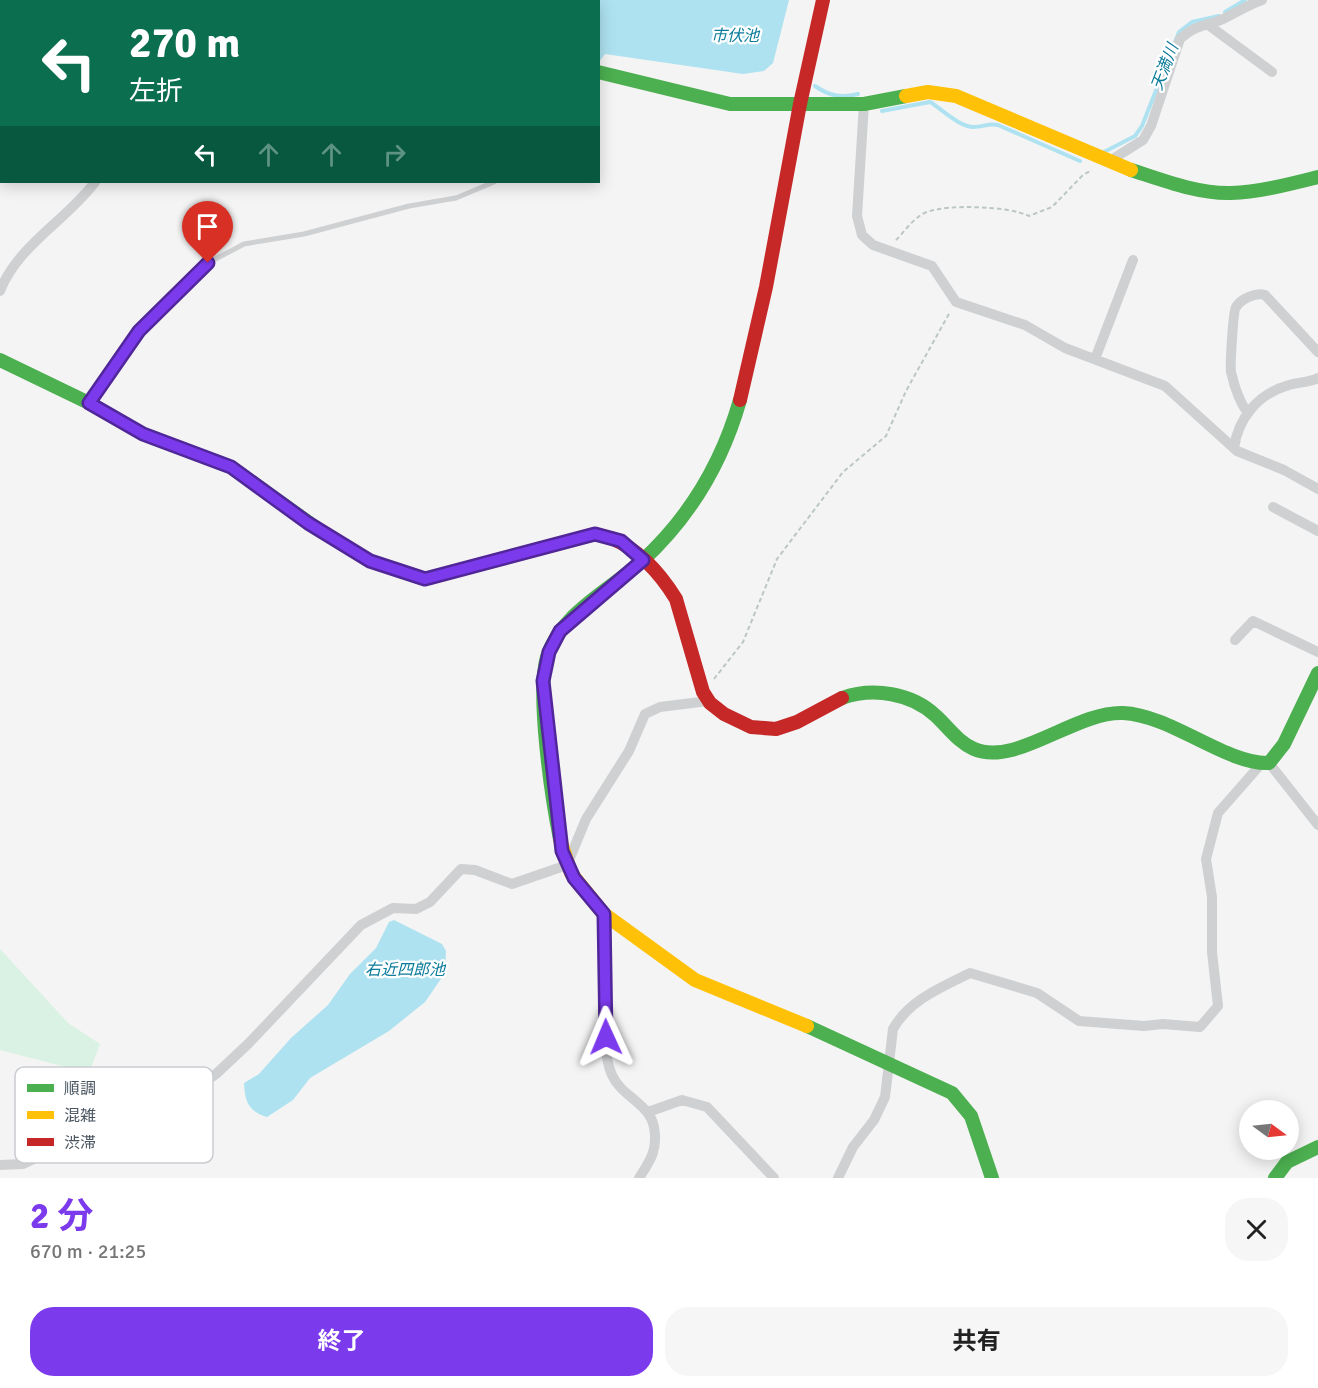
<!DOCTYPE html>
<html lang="ja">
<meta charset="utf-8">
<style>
:root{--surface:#fff;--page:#f6f6f6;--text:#222;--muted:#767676;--accent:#7c3aed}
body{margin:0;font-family:Signika,"Noto Sans JP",sans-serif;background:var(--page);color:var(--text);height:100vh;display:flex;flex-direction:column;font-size:22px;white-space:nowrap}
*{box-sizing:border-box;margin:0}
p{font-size:20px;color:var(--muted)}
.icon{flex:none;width:33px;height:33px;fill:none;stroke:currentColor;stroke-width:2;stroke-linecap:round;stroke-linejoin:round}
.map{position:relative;height:1178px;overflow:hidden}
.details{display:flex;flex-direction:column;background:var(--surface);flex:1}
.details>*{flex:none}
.guide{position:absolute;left:0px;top:0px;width:600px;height:183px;box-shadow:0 3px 15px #0003;background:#0b6e4f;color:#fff;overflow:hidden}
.needle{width:39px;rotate:105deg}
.fabs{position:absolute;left:1239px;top:1100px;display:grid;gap:12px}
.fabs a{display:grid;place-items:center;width:60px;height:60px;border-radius:50%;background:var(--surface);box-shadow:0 3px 15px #0003;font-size:30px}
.pin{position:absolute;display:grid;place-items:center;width:51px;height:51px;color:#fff;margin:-62px -26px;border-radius:50% 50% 50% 0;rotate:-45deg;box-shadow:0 0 6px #0007}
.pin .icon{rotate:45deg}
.me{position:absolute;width:66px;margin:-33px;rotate:359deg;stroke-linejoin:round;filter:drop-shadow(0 0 4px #0008)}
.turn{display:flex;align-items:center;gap:21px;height:126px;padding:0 30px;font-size:27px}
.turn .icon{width:78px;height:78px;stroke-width:2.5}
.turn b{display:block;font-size:42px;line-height:51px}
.lanes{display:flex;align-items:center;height:57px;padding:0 30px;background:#0003;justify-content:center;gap:30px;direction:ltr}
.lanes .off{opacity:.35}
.round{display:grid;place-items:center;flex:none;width:63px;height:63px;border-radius:24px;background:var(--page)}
.headline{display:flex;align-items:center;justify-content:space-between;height:102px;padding:0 30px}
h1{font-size:36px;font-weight:700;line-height:45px;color:var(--accent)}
.primary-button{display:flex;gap:12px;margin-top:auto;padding:12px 30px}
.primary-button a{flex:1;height:69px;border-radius:24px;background:var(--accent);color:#fff;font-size:24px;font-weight:700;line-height:69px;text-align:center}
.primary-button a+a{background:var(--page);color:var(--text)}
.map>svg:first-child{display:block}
</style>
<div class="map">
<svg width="1318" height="1178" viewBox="0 0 1318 1178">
<rect width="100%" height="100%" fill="#f4f4f4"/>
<path fill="#d9f2e3" d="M0,949L68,1023L100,1044L89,1073L0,1050Z"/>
<path fill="#aee2f0" d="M584,0H789L773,63L764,71L743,74L605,54L599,62L598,2Z
M394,920L442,944L446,951L445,973L425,1002L389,1031L310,1078L293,1100L267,1117C248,1111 245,1102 244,1083L259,1074L291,1038L328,1005L350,974L376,948L389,922Z"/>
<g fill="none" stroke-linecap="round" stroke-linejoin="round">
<path stroke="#aee2f0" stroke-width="4" d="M1225,12L1245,0
M815,86C829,96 841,98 858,94
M882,111L930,102C942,109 959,127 974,127C983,127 989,123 998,125L1080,161
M1102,153L1135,136L1142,126L1179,32L1192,22L1219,16"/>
<path stroke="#bcc7c4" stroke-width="2" stroke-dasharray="4.5 3" stroke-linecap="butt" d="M66,0L68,2
M896,240C905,231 915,216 927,212C948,204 1009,206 1029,216L1052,207L1083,175L1092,170
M714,679L743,642L777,559L843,472L886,436L906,391L950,312"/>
<path stroke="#ced0d2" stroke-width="5" d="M90,402L139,331L208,263L244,244L304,234L409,206L456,198L494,182"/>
<path stroke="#ced0d2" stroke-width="10" d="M363,0V2
M1207,24L1272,72
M864,104L857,216L862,235L873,245L932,266L956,302L1025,325L1065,348L1165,386L1237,451L1284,470L1318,489
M1108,162L1143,140L1151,126L1180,39C1195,24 1206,27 1223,19C1237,12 1248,5 1262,0
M0,291C18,245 67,220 95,182
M1095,359L1133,260
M1247,412C1239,401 1234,385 1231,372C1230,366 1233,311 1236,307C1241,299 1256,292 1265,295L1318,352
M1234,448C1238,419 1257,395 1286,386C1296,382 1308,383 1318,378
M1273,507L1318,531
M1235,640L1253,621L1318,652
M1269,763L1318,825
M604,914C605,950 598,1045 612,1075C621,1096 650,1104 654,1127C658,1149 651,1160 639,1178
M648,1112L682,1100L707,1107L774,1178
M0,1165L23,1164L49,1152L87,1124L131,1109L189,1094L216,1074L248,1044L361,925L393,908L416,909L430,902L461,869L475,870L512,884L567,865L586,819L629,751L645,714L660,707L708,701
M838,1178L853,1147L874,1120L885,1097L893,1029C909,1000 942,987 970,973L1037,993L1079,1021L1144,1026L1163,1024L1200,1027L1218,1006L1212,952V897L1206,859L1218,813L1261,764"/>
<path stroke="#4caf50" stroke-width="14" d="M186,2L187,0
M0,19H2
M598,72L730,104H864L906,96
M1131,170C1162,180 1198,194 1231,193C1260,192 1290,184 1318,177
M0,360L89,403L143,434L231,467L315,527
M842,698C873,687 912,693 936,716C948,727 958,742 974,749C1016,767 1076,711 1123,713C1171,715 1227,765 1269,763L1284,744L1318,673
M560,839C552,800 536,693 547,657C561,613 609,591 642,561C690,517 722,463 740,400
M807,1026L952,1093L971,1116L992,1178
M1275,1178L1287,1162L1318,1147"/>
<path stroke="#ffc107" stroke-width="14" d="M906,96L928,92L956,96L1131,170
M315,527L370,561L425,579L595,534L611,538
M560,839L571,873L604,914L695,980L807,1026"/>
<path stroke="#c62828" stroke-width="14" d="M740,400L766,287L800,104L823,0
M611,538C640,550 660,573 676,599L703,692L710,703L724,714L751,727L776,729L797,722L842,698"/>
</g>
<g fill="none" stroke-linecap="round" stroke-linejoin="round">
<defs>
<path id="route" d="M208,263L139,331L89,403L143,434L231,467L308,523L370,561L425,579L595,534L621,541L643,560L560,631L549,652L543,681L562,851L574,878L604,914L606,1037"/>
</defs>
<use href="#route" stroke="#51269a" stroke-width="15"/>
<use href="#route" stroke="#7c3aed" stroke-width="10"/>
</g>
<g text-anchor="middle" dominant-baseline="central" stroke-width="4.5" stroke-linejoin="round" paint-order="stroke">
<g font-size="16" font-style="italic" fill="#0c7c9b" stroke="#fff">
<text x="735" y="36">市伏池</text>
<text transform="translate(1165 67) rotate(-69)">天満川</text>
<text x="405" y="970">右近四郎池</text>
</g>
</g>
<rect x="15" y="1067" width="198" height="96" rx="9" fill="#fff" stroke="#c9ccd0" stroke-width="1.5"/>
<rect x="27" y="1084" width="27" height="8" fill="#4caf50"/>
<rect x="27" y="1111" width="27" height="8" fill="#ffc107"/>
<rect x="27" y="1138" width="27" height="8" fill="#c62828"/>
<g font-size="16" fill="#4a5661">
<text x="64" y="1094">順調</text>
<text x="64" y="1121">混雑</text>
<text x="64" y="1148">渋滞</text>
</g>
</svg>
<div class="fabs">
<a><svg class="needle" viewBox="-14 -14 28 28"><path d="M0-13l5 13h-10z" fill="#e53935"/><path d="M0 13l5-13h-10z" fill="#767676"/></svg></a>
</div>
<div class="pin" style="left:208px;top:263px;background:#d93025"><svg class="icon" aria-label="arrive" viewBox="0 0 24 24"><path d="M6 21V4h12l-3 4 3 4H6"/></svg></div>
<svg class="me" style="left:606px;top:1037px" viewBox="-20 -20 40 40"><path d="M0-17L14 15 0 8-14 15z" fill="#7c3aed" stroke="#fff" stroke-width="4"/></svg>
<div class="guide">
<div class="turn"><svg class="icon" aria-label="left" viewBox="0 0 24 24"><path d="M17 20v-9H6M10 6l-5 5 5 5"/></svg><div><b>270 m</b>左折</div></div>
<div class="lanes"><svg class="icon" aria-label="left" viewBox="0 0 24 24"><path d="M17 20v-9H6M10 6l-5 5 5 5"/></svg><svg class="icon off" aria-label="ahead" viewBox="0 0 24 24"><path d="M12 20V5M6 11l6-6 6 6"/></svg><svg class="icon off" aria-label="ahead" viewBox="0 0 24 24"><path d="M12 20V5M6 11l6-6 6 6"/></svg><svg class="icon off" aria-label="right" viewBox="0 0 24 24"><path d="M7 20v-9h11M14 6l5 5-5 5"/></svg></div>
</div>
</div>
<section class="details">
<div class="headline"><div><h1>2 分</h1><p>670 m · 21:25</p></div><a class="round"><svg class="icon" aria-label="close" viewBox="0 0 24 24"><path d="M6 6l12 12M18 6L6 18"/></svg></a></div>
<div class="primary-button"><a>終了</a><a>共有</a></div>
</section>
